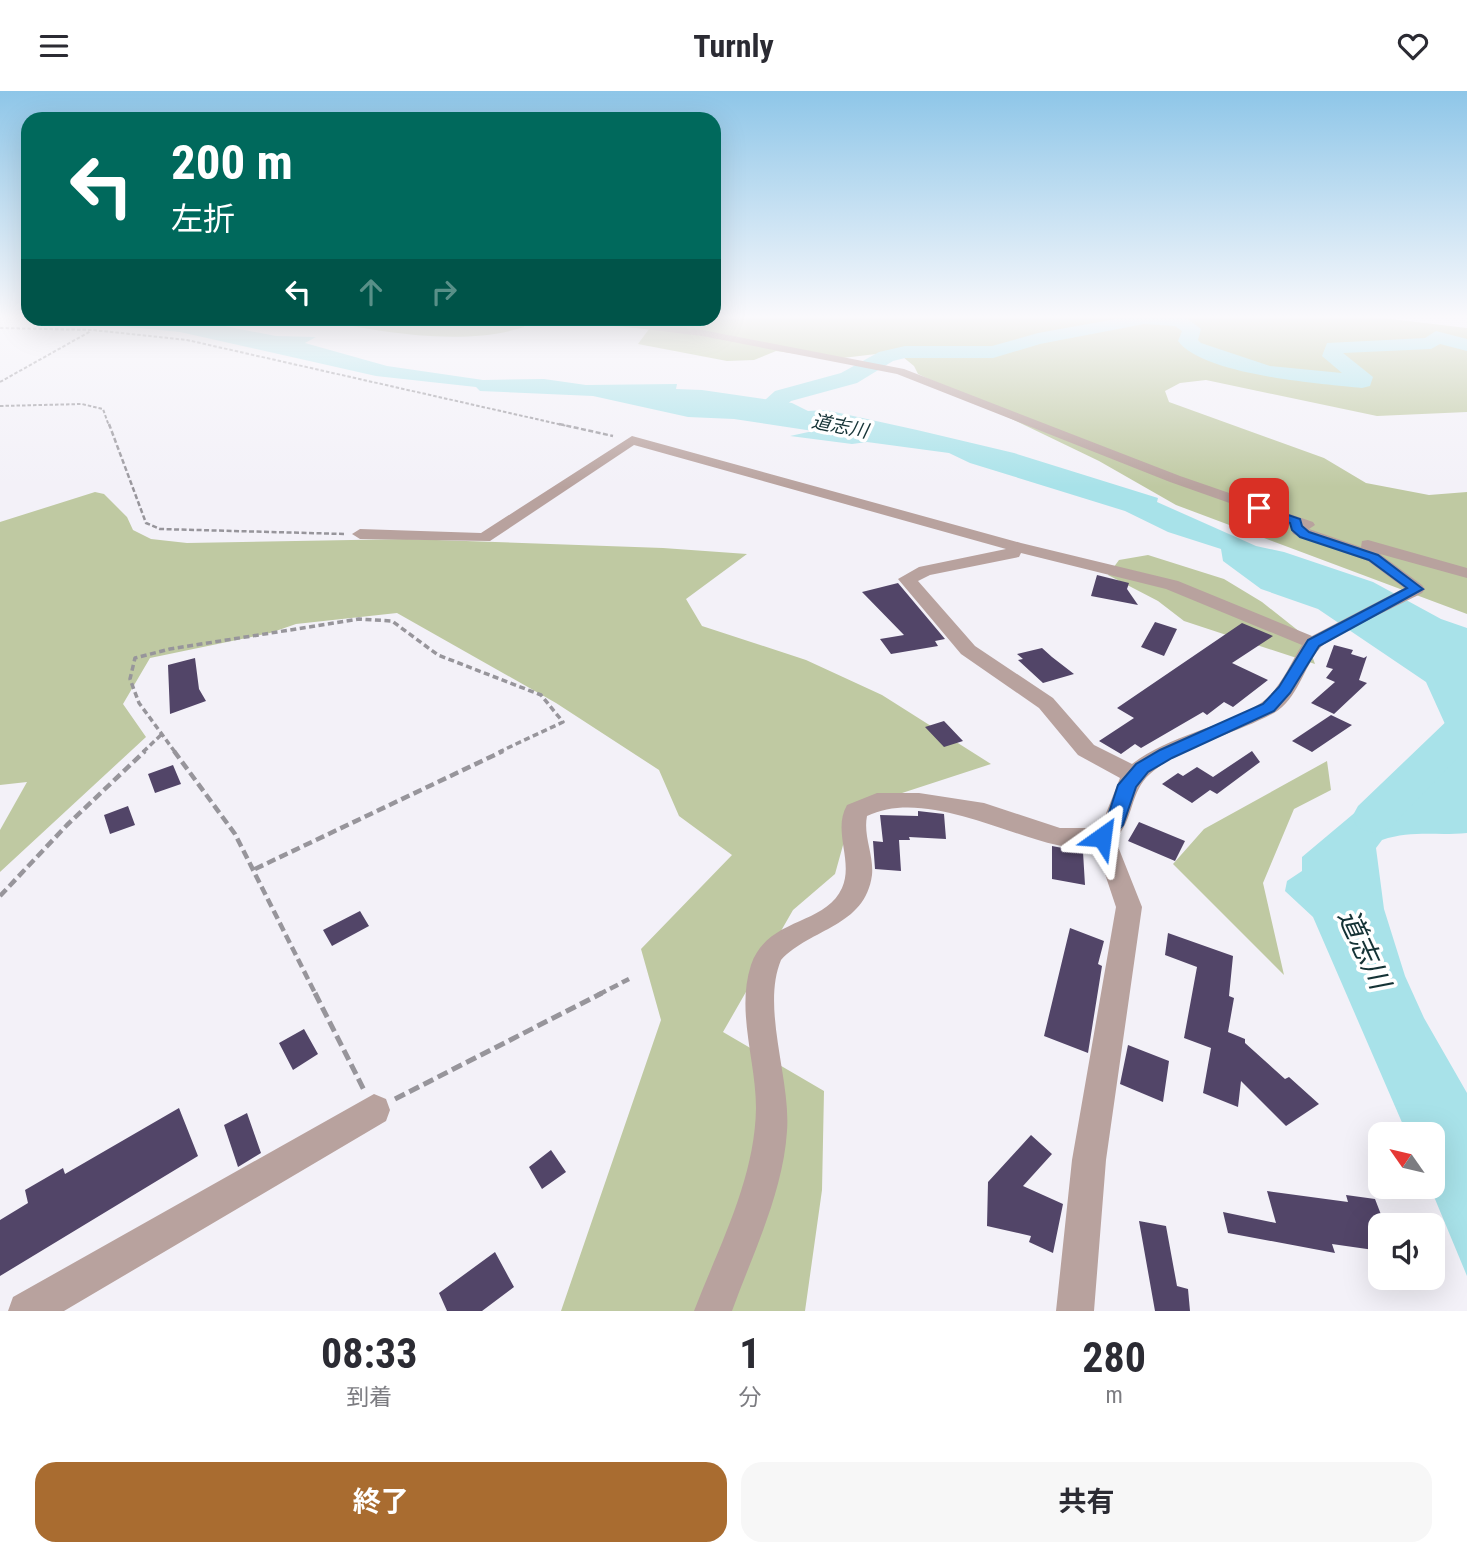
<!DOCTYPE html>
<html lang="ja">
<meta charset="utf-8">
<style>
:root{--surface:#fff;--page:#f7f7f7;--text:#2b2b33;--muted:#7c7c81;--accent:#a96c30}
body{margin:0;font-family:"Roboto Condensed","Noto Sans JP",sans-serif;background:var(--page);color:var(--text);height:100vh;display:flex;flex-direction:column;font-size:26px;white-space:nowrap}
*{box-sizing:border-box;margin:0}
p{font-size:23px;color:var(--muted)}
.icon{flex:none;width:38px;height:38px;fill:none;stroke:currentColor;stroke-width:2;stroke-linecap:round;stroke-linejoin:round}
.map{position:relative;height:1220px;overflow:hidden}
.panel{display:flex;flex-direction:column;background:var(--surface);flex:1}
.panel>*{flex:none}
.top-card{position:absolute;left:21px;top:21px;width:700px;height:214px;border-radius:21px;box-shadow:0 7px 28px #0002;background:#00695c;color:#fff;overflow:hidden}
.needle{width:46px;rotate:304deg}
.tools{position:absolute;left:1368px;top:1031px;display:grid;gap:14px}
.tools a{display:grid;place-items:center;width:77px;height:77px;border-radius:14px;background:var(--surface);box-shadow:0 7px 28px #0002;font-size:35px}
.pin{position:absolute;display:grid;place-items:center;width:60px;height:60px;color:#fff;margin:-30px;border-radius:14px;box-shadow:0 4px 10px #0006}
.me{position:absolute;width:77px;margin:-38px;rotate:31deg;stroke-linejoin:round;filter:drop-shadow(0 0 5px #0008)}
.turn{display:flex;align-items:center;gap:24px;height:147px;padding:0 35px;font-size:32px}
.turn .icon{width:91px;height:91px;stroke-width:2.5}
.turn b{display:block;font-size:49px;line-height:60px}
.lanes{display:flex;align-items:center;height:66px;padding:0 35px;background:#0003;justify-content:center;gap:35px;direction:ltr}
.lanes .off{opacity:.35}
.eta{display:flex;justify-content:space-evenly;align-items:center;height:119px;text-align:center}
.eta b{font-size:42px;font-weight:700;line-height:49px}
.primary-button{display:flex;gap:14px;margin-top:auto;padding:14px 35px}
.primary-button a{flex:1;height:80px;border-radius:21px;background:var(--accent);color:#fff;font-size:28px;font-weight:700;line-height:80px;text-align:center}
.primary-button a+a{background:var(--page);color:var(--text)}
header{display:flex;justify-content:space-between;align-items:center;height:91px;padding:0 35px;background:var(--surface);font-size:32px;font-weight:700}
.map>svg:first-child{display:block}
</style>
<header><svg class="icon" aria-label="menu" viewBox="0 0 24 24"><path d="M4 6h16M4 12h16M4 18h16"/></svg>Turnly<svg class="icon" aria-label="heart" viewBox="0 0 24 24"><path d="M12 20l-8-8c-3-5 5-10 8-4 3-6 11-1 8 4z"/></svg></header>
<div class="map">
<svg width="1467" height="1220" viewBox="0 0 1467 1220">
<rect width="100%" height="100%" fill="#f3f1f8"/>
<path fill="#bfc9a2" d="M714,226H1374L1467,237V321L1377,325L1206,289L1180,292L1165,300L1169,311L1324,367L1366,392L1429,404L1467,401V523L1176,414L1099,370L918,283L914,275L903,266L910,259L834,268L776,260L754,269L727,270L638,253L649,238L527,228L524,236C463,256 378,241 317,228H438L459,232L471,228Z
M95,401L104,403L127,426L133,439L151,448L187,452L407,448L663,457L747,463L686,508L702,535L806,569L882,604L991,673L853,718L835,783L793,819L723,941L824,1000L822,1099L805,1220H561L661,929L641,858L732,764L679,725L659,679L556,612L397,522L296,533L270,542L150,567L123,613L146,646L0,781V739L27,691L0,694V431Z
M1148,464L1224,488L1262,511L1305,545L1315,573L1184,530L1158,510L1108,484L1119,469Z
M1327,670L1331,699L1294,718L1263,792L1284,884L1173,773L1204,738Z"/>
<path fill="#a8e2e9" d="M47,228H188L276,245L316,246L305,252L387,275L483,289L544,288L586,294L677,293L676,298L702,299L792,312L808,320L826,319L917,339L1014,362L1158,407L1157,411L1256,455L1284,461L1373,491L1441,528L1467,537V742C1436,745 1412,739 1382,749L1376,757L1384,818L1405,885L1424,927L1467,1002V1185L1430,1096H1433V1043H1407L1313,826L1285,800L1287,790L1302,780V766L1389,693L1427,684L1445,633L1426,591L1318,518L1261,498L1223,470L1221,458L1168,441L1125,420L970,372L949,362L867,351L852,353L790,345L813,340L734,328L688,326L593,305L480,300L476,296L376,285L180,241Z"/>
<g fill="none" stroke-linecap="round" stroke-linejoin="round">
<path fill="#a8e2e9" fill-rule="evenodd" d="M1127,226H1185L1201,238L1198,249L1201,252L1270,275L1342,282L1322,265L1327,252L1425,247L1436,240L1467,248V260L1440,253L1431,258L1343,262L1373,286L1370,295L1362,297C1321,293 1203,284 1178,250L1182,240L1175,235L1144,233L1040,253L993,267H905L893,270L857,292L791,310L773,325H757L753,320L775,300L841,282L879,261L905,255H992L1038,242Z
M1467,620V657L1390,737L1374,742L1358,737L1352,726L1358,715L1453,624Z"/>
</g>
<path fill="#524568" d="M1097,484L1129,492L1127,498L1138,514L1091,505Z
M898,492L945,548L935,550L938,555L891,563L880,548L904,544L862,501Z
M1155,531L1177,538L1164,565L1141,556Z
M1242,532L1273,545L1232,572L1268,589L1233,616L1224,611L1207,624L1203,621L1141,657L1135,653L1121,663L1099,650L1134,627L1117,617Z
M1334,554L1353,559L1351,563L1364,567L1367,565L1359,589L1367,592L1334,623L1311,612L1335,591L1326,587L1333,578L1326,576Z
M1042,557L1052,566L1074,583L1043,592L1018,569L1023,568L1017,563Z
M195,567L199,598L206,610L170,623L168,574Z
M1331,624L1352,634L1312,661L1292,650Z
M944,630L963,650L944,656L925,636Z
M1252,660L1260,671L1217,703L1210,699L1192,712L1162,693L1178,682L1183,685L1197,676L1213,686Z
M173,674L181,693L155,702L148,683Z
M128,715L135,734L110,743L104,724Z
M918,720L944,723L946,748L909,746L910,749H899L901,780L875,778L873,750L883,751L880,724L918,725Z
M1139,731L1185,750L1175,770L1128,750Z
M1052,755L1083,761L1085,794L1052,788Z
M360,820L369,835L332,855L323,839Z
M1070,837L1104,850L1098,873L1102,875L1088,962L1044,945Z
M1168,842L1233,865L1229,905L1234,907L1228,941L1245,948V952L1285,988L1289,986L1319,1013L1286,1035L1241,990L1238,1016L1203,1002L1211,957L1184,947L1197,876L1165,864Z
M304,938L318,963L293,979L279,952Z
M1128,954L1169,970L1163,1011L1120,993Z
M179,1017L198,1065L0,1185V1129L28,1112L25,1099L63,1077L65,1083Z
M247,1022L261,1062L238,1076L224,1034Z
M1031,1044L1052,1063L1023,1095L1063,1113L1053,1162L1029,1151L1031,1145L987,1135L988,1091Z
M551,1059L566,1081L542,1098L529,1076Z
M1267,1100L1348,1111L1346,1104L1375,1108L1385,1134H1381V1160L1332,1153L1335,1162L1228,1142L1223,1121L1276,1132Z
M1139,1130L1166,1135L1177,1195L1188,1198L1190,1220H1155Z
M495,1161L514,1196L482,1220H447L439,1202Z"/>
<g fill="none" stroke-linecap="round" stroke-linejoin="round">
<path stroke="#97959b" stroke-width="2" stroke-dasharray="3.5 2" stroke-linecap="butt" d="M0,237L93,239L187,249L567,335
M0,291L91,240
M0,315L82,313L103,318L109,335"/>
<path stroke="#97959b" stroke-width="2.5" stroke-dasharray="5 2.5" stroke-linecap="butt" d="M109,333L146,432L160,438L345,443
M559,333L613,345"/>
<path stroke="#97959b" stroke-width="3.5" stroke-dasharray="6 3.5" stroke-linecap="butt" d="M143,661L162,643
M175,661L139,612L130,588L135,567L170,558L359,528L392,530L438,564L541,604L563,631L499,661"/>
<path stroke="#97959b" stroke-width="4.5" stroke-dasharray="9 4.5" stroke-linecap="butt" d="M174,660L235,743L316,904
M255,778L503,660
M0,805L67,734L145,660
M598,904L629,888"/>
<path stroke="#97959b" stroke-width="5" stroke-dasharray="11 5" stroke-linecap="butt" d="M315,902L364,999
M395,1008L602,902"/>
<path fill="#b8a29e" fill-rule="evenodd" d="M564,228H593L702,239L904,278L1180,385L1313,431L1315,434L1309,438L1361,456L1362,450L1368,449L1467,477V487L1380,463L1422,494L1425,498L1422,502C1404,512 1329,546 1320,557C1303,577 1298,608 1274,622C1236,643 1181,655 1150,683C1130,700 1134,729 1115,748L1142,816L1106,1069L1094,1220H1056L1072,1069L1116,816L1098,762L1095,755C1082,755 1068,757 1057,754C1002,742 922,698 867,725C863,745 874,764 872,784C865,836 811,837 781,869C761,917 791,988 787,1040C783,1102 753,1162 732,1220H694C719,1155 755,1088 756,1017C756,970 736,920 751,874C767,826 825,835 842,797C854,770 832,740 847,714L877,702H919L984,712L1060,737H1096L1103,730L1120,687L1078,664L1039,617L961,563L898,488L919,476L1006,458L634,354L490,450L360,448L352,443L360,438L481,442L632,345L1021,452L1178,490L1312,545L1404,497L1368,470L1293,443L1289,433L1170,391L897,283L702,245ZM1021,462L1166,498L1302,554C1290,573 1279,600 1261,612C1221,637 1170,644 1132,673L1094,654L1053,607L975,555L918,490L930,484L1019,466Z
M374,1003L386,1008L390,1019L386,1030L64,1220H8L13,1206Z"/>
</g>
<linearGradient id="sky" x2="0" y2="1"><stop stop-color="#8ec6e8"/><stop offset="0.57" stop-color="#faf9fc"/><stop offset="1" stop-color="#faf9fc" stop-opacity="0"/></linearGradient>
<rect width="1467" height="396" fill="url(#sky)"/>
<path fill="#1a73e8" stroke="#114b97" stroke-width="2" d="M1259,414L1300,428L1302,435L1309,441L1378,464L1423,498L1319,555L1290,602L1274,620L1172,667L1148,681L1136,696L1123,734L1108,751H1095L1092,746L1106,731L1118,694L1136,673L1160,659L1263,613L1279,596L1308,549L1407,497L1369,469L1300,446L1292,439L1290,432L1255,420V415Z"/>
<g text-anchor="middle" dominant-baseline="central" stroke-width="7" stroke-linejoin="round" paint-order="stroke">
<g font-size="19" font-style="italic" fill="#153336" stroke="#fff">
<text transform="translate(840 335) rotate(11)">道志川</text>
</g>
<g font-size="28" font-style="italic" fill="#153336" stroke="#fff">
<text transform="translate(1364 858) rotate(65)">道志川</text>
</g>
</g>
</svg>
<div class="tools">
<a><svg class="needle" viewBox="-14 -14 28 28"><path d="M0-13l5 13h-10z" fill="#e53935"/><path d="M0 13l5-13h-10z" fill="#7c7c81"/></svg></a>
<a><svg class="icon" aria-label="sound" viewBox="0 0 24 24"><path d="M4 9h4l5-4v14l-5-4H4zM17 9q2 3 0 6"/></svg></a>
</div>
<div class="pin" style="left:1259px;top:417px;background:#d93025"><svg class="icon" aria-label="arrive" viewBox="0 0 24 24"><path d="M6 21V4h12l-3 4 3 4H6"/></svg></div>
<svg class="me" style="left:1102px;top:746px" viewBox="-20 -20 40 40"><path d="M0-17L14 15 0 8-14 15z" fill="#1a73e8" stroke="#fff" stroke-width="4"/></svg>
<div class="top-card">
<div class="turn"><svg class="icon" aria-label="left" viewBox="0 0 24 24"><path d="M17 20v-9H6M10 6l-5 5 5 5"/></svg><div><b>200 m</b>左折</div></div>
<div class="lanes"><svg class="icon" aria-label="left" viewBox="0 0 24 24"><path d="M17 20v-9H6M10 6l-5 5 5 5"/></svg><svg class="icon off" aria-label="ahead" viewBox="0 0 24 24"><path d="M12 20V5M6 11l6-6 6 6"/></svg><svg class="icon off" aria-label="right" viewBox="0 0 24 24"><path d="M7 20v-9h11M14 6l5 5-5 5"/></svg></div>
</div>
</div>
<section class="panel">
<div class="eta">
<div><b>08:33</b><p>到着</p></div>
<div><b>1</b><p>分</p></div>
<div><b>280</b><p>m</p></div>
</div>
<div class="primary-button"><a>終了</a><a>共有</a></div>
</section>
